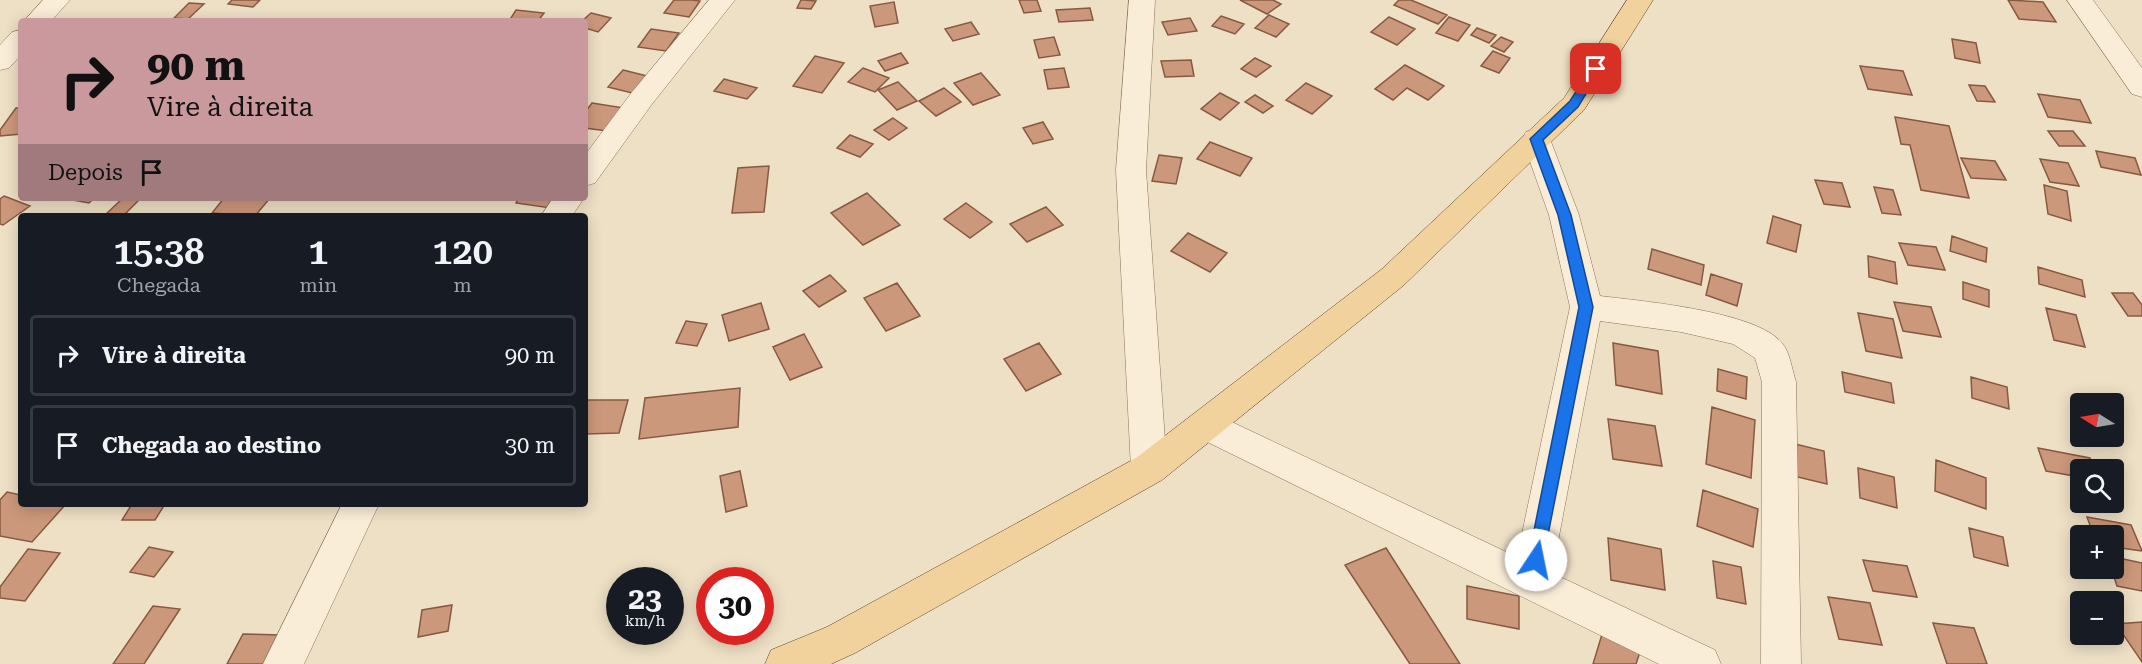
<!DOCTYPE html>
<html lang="pt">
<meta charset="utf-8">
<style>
:root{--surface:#171b24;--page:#20242c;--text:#f1f3f6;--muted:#9ea1a6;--line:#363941}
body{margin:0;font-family:"Roboto Serif",serif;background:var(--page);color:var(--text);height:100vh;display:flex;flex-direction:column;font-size:22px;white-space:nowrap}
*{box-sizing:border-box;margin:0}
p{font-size:20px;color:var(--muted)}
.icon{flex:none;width:33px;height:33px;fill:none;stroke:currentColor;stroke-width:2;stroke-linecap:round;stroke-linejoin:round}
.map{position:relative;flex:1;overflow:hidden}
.sheet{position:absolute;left:18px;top:213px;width:570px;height:294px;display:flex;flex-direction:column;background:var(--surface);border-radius:6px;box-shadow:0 3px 15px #0003}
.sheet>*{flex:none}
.hud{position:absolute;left:18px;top:18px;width:570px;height:183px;border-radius:6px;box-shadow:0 3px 15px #0003;background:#c9999d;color:#111;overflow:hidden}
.needle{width:39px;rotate:281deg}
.tools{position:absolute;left:2070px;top:393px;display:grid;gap:12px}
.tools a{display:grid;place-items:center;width:54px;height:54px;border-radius:6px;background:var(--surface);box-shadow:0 3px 15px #0003;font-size:30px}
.speed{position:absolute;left:606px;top:567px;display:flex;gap:12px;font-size:30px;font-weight:700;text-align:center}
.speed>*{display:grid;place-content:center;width:78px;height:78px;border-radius:50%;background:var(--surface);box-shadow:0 3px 15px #0003;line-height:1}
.speed small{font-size:15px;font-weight:400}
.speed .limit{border:9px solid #d22;background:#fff;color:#111}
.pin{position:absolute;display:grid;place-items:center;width:51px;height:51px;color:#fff;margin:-26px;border-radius:12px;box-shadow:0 3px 9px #0006}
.me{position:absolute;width:66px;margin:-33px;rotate:11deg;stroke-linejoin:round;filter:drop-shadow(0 0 4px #0008)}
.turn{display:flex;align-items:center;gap:21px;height:126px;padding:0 30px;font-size:27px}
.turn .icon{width:78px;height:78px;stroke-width:2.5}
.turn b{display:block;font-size:42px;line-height:51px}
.then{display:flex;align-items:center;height:57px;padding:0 30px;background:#0003;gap:12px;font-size:22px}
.eta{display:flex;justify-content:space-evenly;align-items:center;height:102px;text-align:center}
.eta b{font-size:36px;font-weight:600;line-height:42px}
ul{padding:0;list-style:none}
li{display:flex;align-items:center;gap:18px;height:81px;margin:0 12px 9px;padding:0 18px;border:3px solid var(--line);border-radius:6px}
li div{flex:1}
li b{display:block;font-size:22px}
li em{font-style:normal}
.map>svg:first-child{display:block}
</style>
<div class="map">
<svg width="2142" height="664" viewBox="0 0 2142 664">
<rect width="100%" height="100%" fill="#eee0c5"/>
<path fill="#cc987b" stroke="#885941" stroke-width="1.5" d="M232,0H260L253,7L228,4Z
M674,0H692L700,1L689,17L664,13Z
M801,0H804L816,1L811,9L797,8Z
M1019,0H1037L1041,11L1024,13Z
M1240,0H1273L1281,4L1267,14Z
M1399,0H1411L1447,15L1438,24L1394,5Z
M2008,0L2043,2L2056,22L2019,19Z
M894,2L898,23L875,27L870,6Z
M189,3L204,4L188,19L174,18Z
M1090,8L1093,20L1059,22L1056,10Z
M516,10L544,13L538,21H509Z
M591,13L611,18L598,32L585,28V21H582Z
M1269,15L1289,24L1276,37L1255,28Z
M1221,16L1244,24L1235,34L1212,26Z
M1389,17L1415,29L1397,45L1371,32Z
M1449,17L1470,25L1458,41L1436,33Z
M1190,18L1197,31L1168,35L1162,22Z
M971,22L979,34L953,41L945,29Z
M1477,28L1496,35L1489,43L1471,35Z
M651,29L679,33L666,51L638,47Z
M1054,37L1060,55L1039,58L1034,40Z
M1501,37L1513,42L1504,52L1491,46Z
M1952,39L1976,43L1980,63L1955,58Z
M1493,51L1510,58L1499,73L1481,66Z
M901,53L908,63L885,71L878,61Z
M815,56L844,63L822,93L793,86Z
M1255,58L1271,66L1256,77L1241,69Z
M1191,60L1194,76L1165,77L1161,61Z
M1405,65L1444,86L1428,100L1407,88L1393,100L1375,89Z
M1860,66L1903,71L1912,95L1868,89Z
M863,68L889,78L875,92L848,82Z
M1064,68L1069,87L1048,89L1044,70Z
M623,70L647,76L632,93L608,87Z
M981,73L1000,95L973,105L954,83Z
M724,79L757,88L747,99L714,91Z
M898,82L917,101L897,110L878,90Z
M1306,83L1332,96L1312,114L1286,100Z
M1969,85L1985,86L1995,102L1977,101Z
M944,88L961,102L936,116L919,101Z
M1220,93L1239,103L1220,120L1201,109Z
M2038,94L2080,100L2091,123L2048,117Z
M1255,95L1273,106L1263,113L1245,102Z
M592,103L624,108L607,131L585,128V112Z
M16,108H21V134L0,136V130Z
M1895,117L1949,126L1969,198L1921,190L1910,145L1901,144Z
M893,118L907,128L889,140L874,130Z
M1043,122L1053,139L1033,144L1023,128Z
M2048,131H2073L2085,146H2059Z
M850,135L873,144L860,157L837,148Z
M1210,142L1252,158L1240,176L1197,159Z
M2096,151L2135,158L2141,175L2101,167Z
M1159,155L1182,158L1176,184L1152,181Z
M1961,158L1995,161L2006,180L1971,178Z
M2040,159L2068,163L2079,186L2050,182Z
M769,166L764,212L732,213L738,168Z
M1815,180L1842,183L1850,207L1824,204Z
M2044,185L2067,191L2071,221L2048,214Z
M1874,187L1893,190L1901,215L1882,213Z
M867,193L900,225L863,245L831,213Z
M4,196L30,206L3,225L0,224V199Z
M62,198H94L89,203Z
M123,198L140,199L123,216H104Z
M224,198H270L255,216L212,213Z
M519,198H557L551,208L516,203Z
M966,203L992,222L970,238L944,219Z
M1046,207L1063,225L1027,242L1010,224Z
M1773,216L1801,225L1796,252L1767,243Z
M1188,233L1227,253L1210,272L1171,251Z
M1952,236L1987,248L1986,262L1950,251Z
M1899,243L1936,247L1945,270L1908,265Z
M1652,249L1704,265L1701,285L1648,269Z
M1868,256L1895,262L1897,284L1869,277Z
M2038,267L2082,280L2085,297L2039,284Z
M1711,274L1742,284L1737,306L1706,295Z
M830,275L846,291L819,307L803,291Z
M1963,282L1989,290V307L1963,299Z
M897,283L920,316L886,331L864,298Z
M2112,293H2133L2142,305V316H2128Z
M1894,302L1931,307L1941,337L1903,331Z
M761,303L769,329L729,341L722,315Z
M2046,308L2076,315L2085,347L2054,340Z
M1858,313L1893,319L1902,358L1866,351Z
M686,321L707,324L697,346L676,343Z
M804,334L822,367L790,380L773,347Z
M1039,343L1061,374L1026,391L1004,359Z
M1613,343L1658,351L1662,394L1616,385Z
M1718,369L1747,377L1746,399L1717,391Z
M1842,372L1891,383L1894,403L1845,392Z
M1971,377L2007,387L2009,409L1972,398Z
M740,388L738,427L639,439L645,398Z
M585,400H628L619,433L585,434Z
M1712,407L1755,420L1751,478L1706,464Z
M1608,419L1655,426L1662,466L1613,459Z
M1783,441L1824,451L1827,484L1785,474Z
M2038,448L2090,458L2095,470H2080V477L2046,471Z
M1936,460L1986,478V509L1935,491Z
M1858,468L1894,477L1897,508L1860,498Z
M740,471L747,506L726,512L720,476Z
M1703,490L1758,509L1753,547L1697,526Z
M7,492L21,495V504H66L32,542L0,536V500Z
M132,504H165L155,520H122Z
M2087,517L2131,525L2142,551L2114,547V536H2094Z
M1969,528L2003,537L2008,566L1974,557Z
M1608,538L1661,549L1665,590L1611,580Z
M149,547L173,552L154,577L130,572Z
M1386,548L1460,664H1410L1345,565Z
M28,549L60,553L25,601L0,598V587Z
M2114,557L2142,563V591L2117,586L2111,568H2114Z
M1863,560L1907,566L1917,597L1873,591Z
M1713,561L1741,567L1746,604L1717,598Z
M1467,586L1519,596V629L1467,619Z
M1828,597L1870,603L1882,645L1839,639Z
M452,605L448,631L418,637L422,610Z
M153,606L180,609L144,664H113Z
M2142,622V662L2116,624Z
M1933,623L1974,628L1987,664H1947Z
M1603,631L1641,649L1636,664H1593Z
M243,634L280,635L266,664H227Z"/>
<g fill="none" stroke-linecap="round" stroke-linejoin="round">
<defs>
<path id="street" d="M43,0H70L51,21H24Z
M709,0H735L652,104L595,183L585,186V155L632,92Z
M1129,0H1155L1146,170L1167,469L1162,480L1149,484L1136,480L1131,469L1116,170Z
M2067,0H2093L2142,68V97L2132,94Z
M21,30V55L9,68L0,70V45L12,32Z
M1536,129L1546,132L1550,139L1579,215L1600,296C1641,301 1756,311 1782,343C1790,352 1792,370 1796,382L1801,664H1761L1762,382L1755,358L1733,344L1681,332L1600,321L1552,573L1715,650L1721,664H1659L1193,435L1187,425L1193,415L1205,410L1217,415L1517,557L1570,307L1549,215L1522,139L1526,132Z
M553,198H584L572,216H541Z
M342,504H379L304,664H263Z"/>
<path id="primary" d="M1627,0H1653L1584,110L1404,285L1162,480L855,653L831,664H765L771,650L827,627L1136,458L1382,269L1564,98Z"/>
</defs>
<use href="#street" stroke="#89715b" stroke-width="1"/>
<use href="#primary" stroke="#57402f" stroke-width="1"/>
<use href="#street" fill="#f9edd8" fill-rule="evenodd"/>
<use href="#primary" fill="#f1d29d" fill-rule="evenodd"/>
</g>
<path fill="#1a73e8" stroke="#114b97" stroke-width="1.5" d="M1596,66L1601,69L1578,107L1543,140L1571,215L1593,307L1543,560L1541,565L1536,567L1530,565L1528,560L1579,307L1558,215L1530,139L1570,101L1592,67Z"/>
</svg>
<div class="tools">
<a><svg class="needle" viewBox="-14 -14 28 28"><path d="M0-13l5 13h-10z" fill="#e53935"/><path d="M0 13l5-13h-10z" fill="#9ea1a6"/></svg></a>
<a><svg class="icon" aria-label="search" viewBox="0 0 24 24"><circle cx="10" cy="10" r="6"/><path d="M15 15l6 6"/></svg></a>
<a>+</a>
<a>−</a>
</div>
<div class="speed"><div>23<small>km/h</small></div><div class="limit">30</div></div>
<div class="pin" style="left:1596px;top:69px;background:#d93025"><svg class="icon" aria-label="arrive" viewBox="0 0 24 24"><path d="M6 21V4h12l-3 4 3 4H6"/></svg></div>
<svg class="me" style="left:1536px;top:560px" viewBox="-20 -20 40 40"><circle r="19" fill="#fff"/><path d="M0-13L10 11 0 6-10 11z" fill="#1a73e8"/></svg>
<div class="hud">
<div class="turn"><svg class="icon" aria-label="right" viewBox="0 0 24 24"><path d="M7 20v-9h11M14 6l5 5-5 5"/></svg><div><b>90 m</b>Vire à direita</div></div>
<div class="then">Depois<svg class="icon" aria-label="arrive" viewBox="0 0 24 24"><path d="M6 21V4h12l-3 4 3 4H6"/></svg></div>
</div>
<section class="sheet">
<div class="eta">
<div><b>15:38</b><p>Chegada</p></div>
<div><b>1</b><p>min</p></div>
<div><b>120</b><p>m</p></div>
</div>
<ul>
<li><svg class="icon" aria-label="right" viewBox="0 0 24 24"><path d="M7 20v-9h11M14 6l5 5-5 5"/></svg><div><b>Vire à direita</b></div><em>90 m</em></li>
<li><svg class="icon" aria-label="arrive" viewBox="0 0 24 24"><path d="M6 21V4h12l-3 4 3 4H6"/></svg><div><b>Chegada ao destino</b></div><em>30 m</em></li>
</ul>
</section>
</div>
